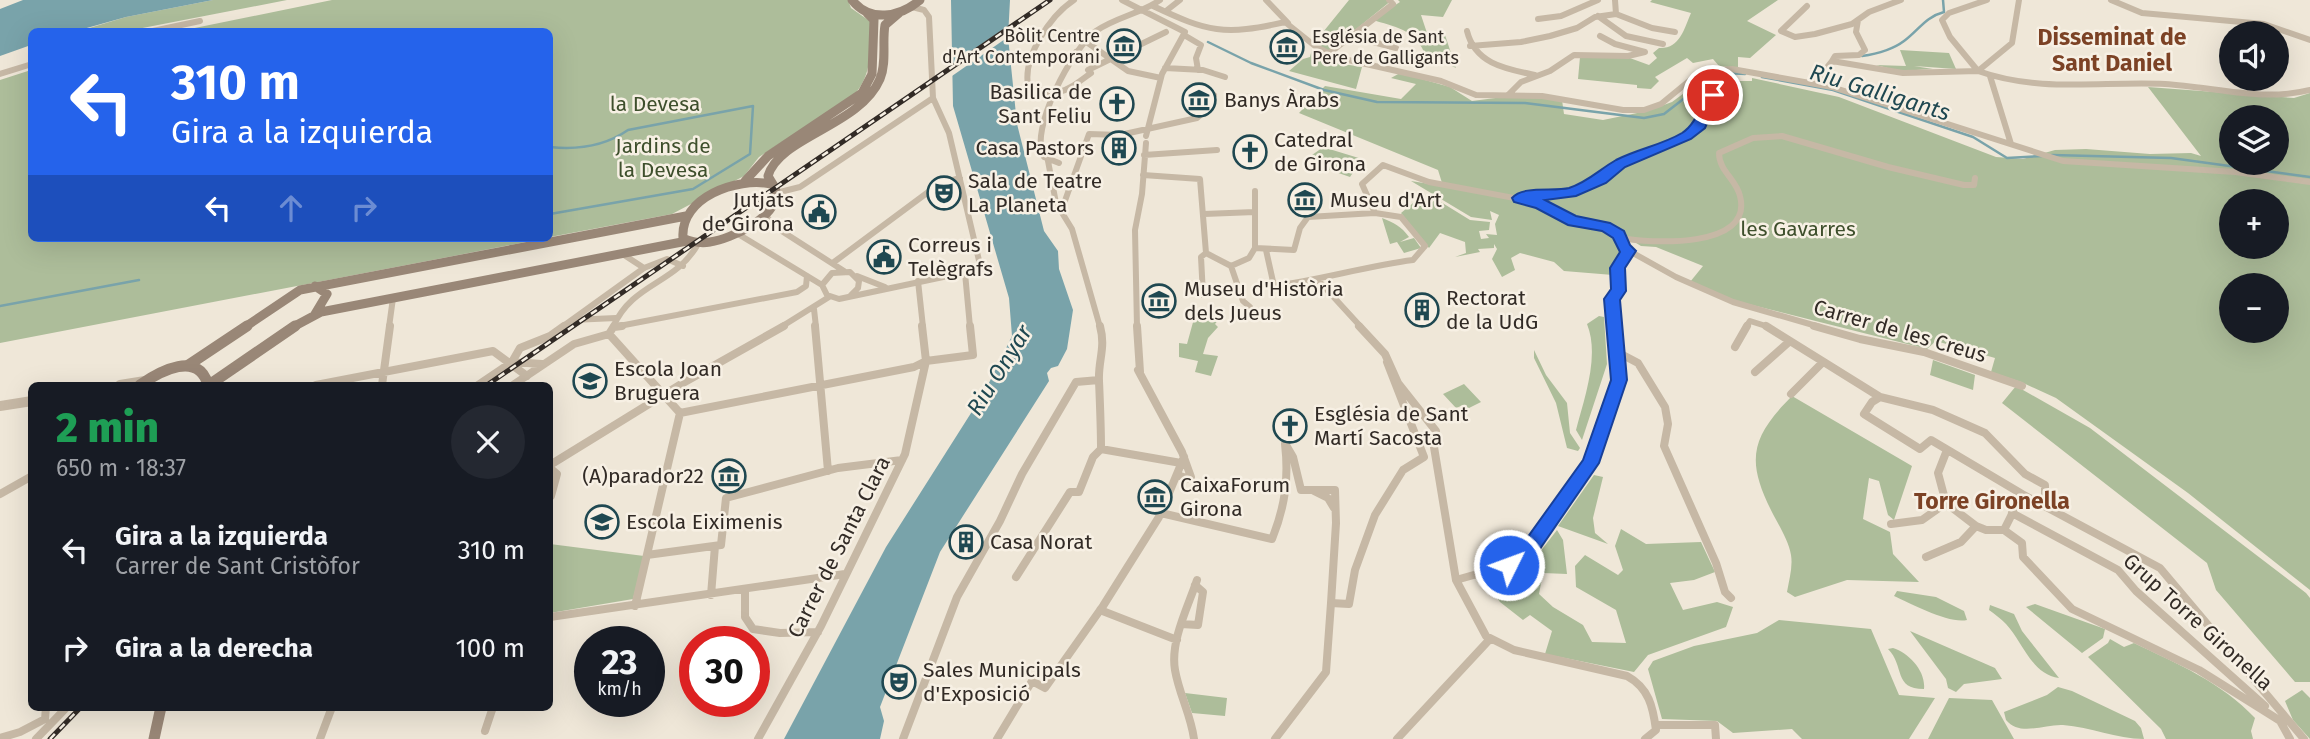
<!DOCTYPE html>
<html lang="es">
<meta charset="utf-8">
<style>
:root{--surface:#171b24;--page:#242831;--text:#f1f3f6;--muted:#9ea1a6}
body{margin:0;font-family:"Fira Sans",sans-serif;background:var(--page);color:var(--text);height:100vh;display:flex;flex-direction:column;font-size:26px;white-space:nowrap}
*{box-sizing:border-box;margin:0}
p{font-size:23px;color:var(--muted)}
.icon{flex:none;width:38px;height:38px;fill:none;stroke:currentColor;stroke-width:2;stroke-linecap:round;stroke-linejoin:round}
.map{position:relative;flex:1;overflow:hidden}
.details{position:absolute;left:28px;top:382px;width:525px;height:329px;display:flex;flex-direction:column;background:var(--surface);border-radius:10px;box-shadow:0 7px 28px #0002}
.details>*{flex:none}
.top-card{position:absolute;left:28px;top:28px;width:525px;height:214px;border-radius:10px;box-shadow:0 7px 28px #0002;background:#2563eb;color:#fff;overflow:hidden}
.fabs{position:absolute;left:2219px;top:21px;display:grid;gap:14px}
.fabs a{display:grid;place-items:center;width:70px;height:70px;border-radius:50%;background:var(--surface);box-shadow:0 7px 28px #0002;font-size:35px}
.speed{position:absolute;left:574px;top:626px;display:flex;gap:14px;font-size:35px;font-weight:700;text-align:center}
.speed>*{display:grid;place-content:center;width:91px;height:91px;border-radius:50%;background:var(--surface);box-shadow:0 7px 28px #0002;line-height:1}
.speed small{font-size:18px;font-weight:400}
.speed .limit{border:10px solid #d22;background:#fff;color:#111}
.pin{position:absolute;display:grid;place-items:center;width:60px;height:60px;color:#fff;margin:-30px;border:4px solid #fff;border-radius:50%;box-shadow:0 2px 7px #0007}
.me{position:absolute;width:77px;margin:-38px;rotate:48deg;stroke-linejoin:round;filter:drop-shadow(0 0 5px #0008)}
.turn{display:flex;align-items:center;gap:24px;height:147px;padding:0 28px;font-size:32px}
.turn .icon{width:91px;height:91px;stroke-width:2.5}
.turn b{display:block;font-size:49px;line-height:60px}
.lanes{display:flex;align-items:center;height:66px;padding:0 28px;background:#0003;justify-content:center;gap:35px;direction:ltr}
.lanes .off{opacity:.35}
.round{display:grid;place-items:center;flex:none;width:74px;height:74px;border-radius:37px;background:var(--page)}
.overview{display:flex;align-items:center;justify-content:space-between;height:119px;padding:0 28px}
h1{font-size:42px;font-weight:800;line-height:52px;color:#1e9e55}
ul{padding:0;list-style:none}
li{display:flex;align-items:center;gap:21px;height:98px;padding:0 28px}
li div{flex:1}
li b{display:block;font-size:26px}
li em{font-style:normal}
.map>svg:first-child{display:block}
</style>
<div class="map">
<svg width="2310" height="739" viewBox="0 0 2310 739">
<rect width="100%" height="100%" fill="#efe7d8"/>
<path fill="#adbd9a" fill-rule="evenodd" d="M213,0H287L127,31L76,32L126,17Z
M332,0H848L851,8L871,22C870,50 873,75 853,96L759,157L744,176L672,214L550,237V32H175Z
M1349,0H1392L1328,52L1315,42Z
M1398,0H1452L1443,17L1421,15L1427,33L1444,32L1456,68L1424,52C1415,30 1394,26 1372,20L1400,2Z
M1652,0H1778L1747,21L1776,35L1750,58L1738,57V68L1719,66L1713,59L1693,63L1687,58L1655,77L1659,81L1651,89L1637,88V85L1578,79L1580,57H1627L1649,65L1657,58L1653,53L1659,48C1680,49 1684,29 1691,13L1650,2Z
M1312,49L1324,61L1362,67L1356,89L1289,71L1303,59L1310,57Z
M1900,50L1949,53L1956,69L1914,66L1933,69L1899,71L1876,65L1906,66Z
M31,70L32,238H547L0,343V80Z
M1400,73L1450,87L1472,101L1511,96L1562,100L1564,114L1603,120L1647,111L1672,102L1699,82L1722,75H1735V79L1724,81H1752V78L1839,97L1996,157L2023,159L2055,150L2086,149L2150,154L2191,153L2201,156L2148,87L2294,98L2310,93V590L2188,493L2056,398L2021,382L1991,372L1995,358L1936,341L1927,349L1732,300L1690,282L1703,266L1656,247L1641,246L1600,221L1574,218L1536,200L1534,204L1612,234L1622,255L1611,268L1613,275L1564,271L1554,262L1520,253L1511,258L1515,270L1502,277L1492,259L1497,249L1494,244V248L1478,249L1480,252L1455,257L1466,253L1465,242L1440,233L1429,248L1401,213L1418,199L1428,206L1436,199L1470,220L1490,222L1489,230L1479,231L1481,239L1489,238L1486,234L1497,235L1495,224L1499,215L1490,211L1492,220L1471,217L1411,181L1443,186L1438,170L1299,113L1325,86L1401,99L1416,84L1391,78ZM2231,117H2277V163H2231ZM2231,201H2277V247H2231ZM2231,285H2277V331H2231Z
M1322,148H1326L1362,159L1350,177L1324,168L1312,155Z
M1382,218C1394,223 1401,226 1409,237L1400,242L1414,238L1421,248L1404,253L1397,242L1390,244Z
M1195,315H1219L1220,318L1215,324L1218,327L1208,338L1203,354L1218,356L1211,376L1195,372L1198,361L1179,357V343L1187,344Z
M1599,316L1604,317L1607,364L1582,440L1576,430C1584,399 1600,356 1587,324Z
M1534,350L1546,375L1567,403L1570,433L1580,448L1578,451L1567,448L1556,403L1534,358Z
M1933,360L1975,375L1973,390L1930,375Z
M1464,384L1481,402L1465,410L1461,406L1456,408L1443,394Z
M2016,386L2090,428L2306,593L2310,598V682H2295L2216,590L2207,563L2002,403Z
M1792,396L1912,466L1894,520L1888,515L1879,481L1869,478L1863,519L1890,532L1893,554L1919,582L1847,580L1795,597L1787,592C1789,580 1793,567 1791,555C1789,542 1780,527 1774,516C1746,462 1749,439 1792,396Z
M1594,475L1603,477L1593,518L1595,533L1608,544L1558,526Z
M1621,529L1646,544L1701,542L1715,572L1694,580L1670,583L1683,610L1717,602L1733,607L1726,627L1648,655L1634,672L1545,654L1552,631L1530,615L1523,620L1500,602L1487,585L1521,570L1533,561L1557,530L1563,540L1567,574L1543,573L1539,594L1553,607L1583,625L1592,642L1626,643L1616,610L1576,587L1575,566L1585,555L1618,575L1623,570L1615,546Z
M550,544L644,556L633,599L550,613Z
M1897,591L1936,597L1964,611L1967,620C1949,624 1912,604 1894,596Z
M2035,604L2105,629L2103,638L2082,653L2026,607Z
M1990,605L2014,614L2022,631L2059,678C2032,675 2022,641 2006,624C2001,619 1995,614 1989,610Z
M1779,620L1871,629L1899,695L1935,698L1909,739H1802L1792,729L1733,733L1717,721L1662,719L1648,669L1653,661L1694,646L1757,633Z
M1910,631L1995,668L2002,679L1964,684L1956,692L1948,688L1946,679Z
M2110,639L2124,647L2134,643C2178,664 2221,682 2255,718L2251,731L2253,739H2166L2161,729L2088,657L2108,643Z
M1893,648C1909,653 1926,671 1924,689C1893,689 1905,666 1888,649Z
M2058,687L2072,691L2135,721L2141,728L2144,739C2116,739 2091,727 2063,725C2044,724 2020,737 2006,720L2004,712L2047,695Z
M2302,690L2310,698V739L2293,720L2285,701Z
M1185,693L1227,698L1225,716L1192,713Z
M1949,698L1992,700L2014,739H1928Z"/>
<path fill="#79a3aa" d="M23,0H213L126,17L76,31L32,32L31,45L0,56V9Z
M951,0H1010L1008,37L1017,124L1044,231L1058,251L1059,269L1073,310L1067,349L1058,366L1051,368L1047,373L1049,381L940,552L880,707L884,721L880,739H784L886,547L985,391L1012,336L1009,298L953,106Z"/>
<path fill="#efe7d8" d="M1008,26V37L952,76L951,65Z"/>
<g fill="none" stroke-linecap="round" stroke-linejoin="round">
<path stroke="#79a3aa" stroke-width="2.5" d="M1208,42L1251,63L1324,90L1377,102L1525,103L1644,118L1664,114L1695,90L1706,77L1725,73L1745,74
M1862,56C1876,54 1892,50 1904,41C1919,30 1925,17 1944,12L1943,0
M1762,77L1833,90L1973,137L2007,158L2042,156
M550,147C578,150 605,146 628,130L753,106L750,154L693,189L550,214
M2052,155L2171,158L2310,177
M0,306L139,280"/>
<path stroke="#c6b8a5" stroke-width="6" d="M1074,0C1051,15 1023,56 1028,85C1058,100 1066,91 1091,73L1088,70L1166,32
M1122,0L1185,32L1162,74L1146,136
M1266,0L1288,23
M1615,0L1616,14
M2111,0L2142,13L2264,24L2310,40
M1153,6C1208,32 1224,36 1285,22L1315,46L1335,57L1441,81L1476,95L1542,96L1623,110H1644L1661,104L1700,72L1732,69L1832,87L2063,161L2235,172L2310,182
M1807,6L1781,31L1795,37L1815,34L1852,24L1869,12L1901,0
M1166,11L1180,0
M1598,16L1626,36L1663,44
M1538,19L1561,16L1598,0
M1467,31C1475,64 1506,69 1535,75
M148,32L200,21
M1184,35L1201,45L1196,58L1198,70
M1350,36L1396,48
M1085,41L1128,71L1161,78
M1470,46L1521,42L1550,36L1577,28L1595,17L1616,14L1652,28L1675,32
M1076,52L1099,64
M1328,54L1393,4L1389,0
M1832,61L1835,56L1859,55L1865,50L1856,32L1858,20
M1165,68L1203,70L1225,77
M1978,71C2040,93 2101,81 2165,84C2214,87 2262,102 2310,90
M1978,71L1950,37L1942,20L1949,13L1987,0
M0,74L32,64
M1990,76L2011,144
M1824,85L1828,66L1832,61L1903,73L1978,71L2012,43L2019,0
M1509,94L1521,82L1550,71L1574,55L1628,56L1645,52L1615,44L1600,36
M1144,155L1217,150
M1048,161L1056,203L1072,229L1100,327
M1059,163L1044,157C1028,131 1073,47 1096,31C1116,17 1140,14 1160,0
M1143,175L1200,179L1206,253L1231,266L1249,258L1255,248
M1255,191V248
M776,193L800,187L933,98
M1530,198L1571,192L1601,179L1620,164L1686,136L1701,125L1713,95
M1062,209L1089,134L1120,135L1197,118L1205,111L1214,95
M764,214L777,228L844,271
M1204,214L1255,212
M738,234L822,285
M1620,238C1649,243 1754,250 1740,196C1736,179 1719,171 1719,153L1753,138L1782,136L1888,167L1964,185H1974L1975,178
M1255,248L1294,250L1300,228L1308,217L1375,213
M1266,250L1274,286C1321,280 1366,266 1413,260L1425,246L1401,217L1375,213L1362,184L1383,165L1429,182L1530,201L1573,221L1605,227L1619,235L1624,248L1676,277L1733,302L1820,327
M621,253L644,268
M834,262L939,184L960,178
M1231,266L1243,301L1250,307
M965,273L970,327
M857,276L885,287
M1318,280L1361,327
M918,281L923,327
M822,285L827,295L839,299L981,269L949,133L933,98L929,17L924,10L912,7
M822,285L832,273L850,272L859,281L858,288L851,295
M1203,295L1201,257L1206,253
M814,309L816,327
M572,320L616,318
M389,327L393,298
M562,327L644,268L667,259L683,266
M613,327C633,282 675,285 698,244
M614,327L797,292L806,286L807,276
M781,327L829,297
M1137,327L1135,230L1142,194L1146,143
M1614,327L1612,299L1619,291L1618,268L1629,251
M1746,327L1750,321L1769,327"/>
<path stroke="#c6b8a5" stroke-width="8" d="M815,326L828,471
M1100,326C1106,348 1098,360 1099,381C1100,404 1101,426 1101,449L1181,463
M1137,326L1140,372
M1359,326L1385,354L1398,383L1436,431L1433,441L1456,580L1486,636L1514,650L1627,676C1649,688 1653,707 1656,730L1645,739
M1766,326L1880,397L1933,410L1985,433L2025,474L2045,485V505
M1814,326L1860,339L1924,352L2022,386
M614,327L622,326
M609,334L680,413
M1735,347L1747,326
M1619,353L1638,363L1665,407L1668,424L1664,446L1716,563L1725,592L1731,598
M512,362L542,364
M1138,370L1182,452L1191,477L1190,479L1177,475
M1755,372L1790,341
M316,385L493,351L527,376
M382,385L390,326
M478,385L512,362L520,348L550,336L564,326
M513,385L574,344L609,334L614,326
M1791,394L1823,362
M1880,397L1872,402L1864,414L1920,449L1931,440L2022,494L2160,568L2304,739
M680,413L914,367L926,361L973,355L970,326
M1286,445L1293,457L1301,490H1335L1336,523L1331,603
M1947,450L1938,473L1946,503L1976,526L1986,530H2004L2022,543L2023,557L2072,609L2199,670L2282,722
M550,465L683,383L784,326
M550,468L557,474L551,496
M1314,491L1328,498L1334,508
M0,494L32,476
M1161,513L1272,539C1285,507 1289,478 1285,444
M2012,513L2118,570L2136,591L2265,706
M1891,524L1922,520L1946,503
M2004,530L2022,494
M647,555L721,545L726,498L838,468L902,460
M1926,557L1961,542L1976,526
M1016,577L1070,492H1079L1093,457L1101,449
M1456,580L1509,565L1522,558L1591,463L1619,380L1614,326
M745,590V617L753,629L780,633L818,632
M711,595L715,546
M635,606L680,413
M1100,610L1177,640
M550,617L845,574
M1181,624L1198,625L1203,592L1195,585
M45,719L46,707
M2279,719L2290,739
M1656,725H1715L1716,739
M485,731L493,707
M0,738L20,732L45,719
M36,739L67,707
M320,739L332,707
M758,739L821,626L905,454L926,361L922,326
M903,739L957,597L1000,521L1022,474L1076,382L1099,380
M997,739L1032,681L1045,688L1103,606L1159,517L1184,457
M1194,739C1191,715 1179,694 1175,670C1170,641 1188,607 1197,580
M1275,739L1326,672L1331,603L1349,604L1355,570L1375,515L1403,470L1424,457L1387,362
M1397,739L1490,639"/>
<path stroke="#c6b8a5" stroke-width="10" d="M120,385L145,381
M0,406L32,401"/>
<path stroke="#998777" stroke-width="9" d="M852,0C870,23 900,17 920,0
M745,181L768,156L862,93L872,74L874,20L867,13
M771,184C737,177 680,197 683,238C692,242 700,244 710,242C731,239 779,217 776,191C775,186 770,180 768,176C779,137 860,126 880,79C887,62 882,42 885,25L899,13
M315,286L327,294L315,314
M245,327L300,290L686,216
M293,327L321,312L687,241"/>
<path stroke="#998777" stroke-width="11" d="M187,366L247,326
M140,385C160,371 199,350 208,385
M209,385L295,326
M154,739L161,707"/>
<defs>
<path id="rail" d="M487,385L1050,0
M50,739L81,707"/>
</defs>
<use href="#rail" stroke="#322b26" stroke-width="5"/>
<use href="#rail" stroke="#f7f0e4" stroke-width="2.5" stroke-dasharray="7" stroke-linecap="butt"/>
</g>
<path fill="#2563eb" stroke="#184099" stroke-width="2" d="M1713,90L1719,95L1705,128L1691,139L1625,167L1606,183L1576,196L1545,200L1576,216L1610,223L1624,231L1630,245L1636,251L1625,268L1626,291L1620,300L1627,380L1599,463L1535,556L1509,573L1503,571L1500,565L1503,559L1522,545L1583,460L1611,380L1604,299L1611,289L1610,268L1620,252L1613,238L1602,231L1568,225L1536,208L1514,202L1512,198C1523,185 1554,192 1569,188C1588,182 1600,169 1616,160C1637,149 1662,145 1682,133C1701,121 1700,95 1713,90Z"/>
<defs>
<symbol id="museum-ring" viewBox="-11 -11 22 22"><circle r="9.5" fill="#f7f0e4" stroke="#1f4851" stroke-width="1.5"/><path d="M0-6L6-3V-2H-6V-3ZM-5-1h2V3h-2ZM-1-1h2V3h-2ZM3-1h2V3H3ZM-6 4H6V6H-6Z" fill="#1f4851"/></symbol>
<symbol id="church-ring" viewBox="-11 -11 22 22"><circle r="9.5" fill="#f7f0e4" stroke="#1f4851" stroke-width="1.5"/><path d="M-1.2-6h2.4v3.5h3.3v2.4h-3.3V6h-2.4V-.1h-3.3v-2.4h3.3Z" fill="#1f4851"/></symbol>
<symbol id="building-ring" viewBox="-11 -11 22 22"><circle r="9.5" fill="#f7f0e4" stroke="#1f4851" stroke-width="1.5"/><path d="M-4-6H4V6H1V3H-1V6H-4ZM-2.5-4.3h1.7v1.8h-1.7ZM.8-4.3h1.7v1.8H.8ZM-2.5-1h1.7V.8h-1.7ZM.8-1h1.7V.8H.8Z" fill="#1f4851"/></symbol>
<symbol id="theatre-ring" viewBox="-11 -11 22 22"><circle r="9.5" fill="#f7f0e4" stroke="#1f4851" stroke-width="1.5"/><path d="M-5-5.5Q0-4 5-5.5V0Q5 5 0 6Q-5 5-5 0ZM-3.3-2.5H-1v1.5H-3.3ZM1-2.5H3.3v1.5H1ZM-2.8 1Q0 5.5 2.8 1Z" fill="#1f4851"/></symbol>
<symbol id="civic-ring" viewBox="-11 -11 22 22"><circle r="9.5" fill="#f7f0e4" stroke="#1f4851" stroke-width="1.5"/><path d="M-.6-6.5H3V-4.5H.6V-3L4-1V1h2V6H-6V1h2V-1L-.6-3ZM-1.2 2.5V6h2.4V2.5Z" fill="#1f4851"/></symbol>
<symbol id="school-ring" viewBox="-11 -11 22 22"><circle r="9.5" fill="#f7f0e4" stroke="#1f4851" stroke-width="1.5"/><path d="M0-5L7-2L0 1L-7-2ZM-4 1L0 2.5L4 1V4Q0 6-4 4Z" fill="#1f4851"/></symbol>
</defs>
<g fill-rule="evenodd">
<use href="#museum-ring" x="1105" y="27" width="38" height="38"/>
<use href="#museum-ring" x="1268" y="28" width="38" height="38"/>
<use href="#museum-ring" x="1180" y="81" width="38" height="38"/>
<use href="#church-ring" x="1098" y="85" width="38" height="38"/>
<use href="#building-ring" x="1100" y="129" width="38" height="38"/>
<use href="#church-ring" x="1231" y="133" width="38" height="38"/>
<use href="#theatre-ring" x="925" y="174" width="38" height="38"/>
<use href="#museum-ring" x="1286" y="181" width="38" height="38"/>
<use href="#civic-ring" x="800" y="193" width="38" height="38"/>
<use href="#civic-ring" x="865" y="238" width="38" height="38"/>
<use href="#museum-ring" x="1140" y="282" width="38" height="38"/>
<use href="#building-ring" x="1403" y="291" width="38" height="38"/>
<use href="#school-ring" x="571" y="362" width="38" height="38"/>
<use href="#church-ring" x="1271" y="407" width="38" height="38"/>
<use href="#museum-ring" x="710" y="457" width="38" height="38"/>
<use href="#museum-ring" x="1136" y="478" width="38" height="38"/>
<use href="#school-ring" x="583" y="503" width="38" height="38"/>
<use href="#building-ring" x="947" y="523" width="38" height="38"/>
<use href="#theatre-ring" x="880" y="663" width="38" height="38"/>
</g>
<g text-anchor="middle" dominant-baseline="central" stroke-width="5" stroke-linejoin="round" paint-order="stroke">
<g font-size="18" fill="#322b26" stroke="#f7f0e4" text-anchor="end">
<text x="1100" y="36">Bòlit Centre<tspan x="1100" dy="21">d'Art Contemporani</tspan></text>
<text x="1312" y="37" text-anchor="start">Església de Sant<tspan x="1312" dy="21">Pere de Galligants</tspan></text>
</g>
<g font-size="21" fill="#322b26" stroke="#f7f0e4" text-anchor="start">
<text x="1092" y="92" text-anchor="end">Basilica de<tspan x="1092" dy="24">Sant Feliu</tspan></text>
<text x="1224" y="100">Banys Àrabs</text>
<text x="1274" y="140">Catedral<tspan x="1274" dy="24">de Girona</tspan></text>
<text x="1094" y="148" text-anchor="end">Casa Pastors</text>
<text x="968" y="181">Sala de Teatre<tspan x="968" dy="24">La Planeta</tspan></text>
<text x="794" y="200" text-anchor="end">Jutjats<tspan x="794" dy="24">de Girona</tspan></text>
<text x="1330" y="200">Museu d'Art</text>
<text x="908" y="245">Correus i<tspan x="908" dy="24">Telègrafs</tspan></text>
<text x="1184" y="289">Museu d'Història<tspan x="1184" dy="24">dels Jueus</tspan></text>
<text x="1446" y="298">Rectorat<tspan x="1446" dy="24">de la UdG</tspan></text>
<text x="614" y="369">Escola Joan<tspan x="614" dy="24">Bruguera</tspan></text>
<text x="1314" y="414">Església de Sant<tspan x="1314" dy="24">Martí Sacosta</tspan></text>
<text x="704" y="476" text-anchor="end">(A)parador22</text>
<text x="1180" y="485">CaixaForum<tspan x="1180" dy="24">Girona</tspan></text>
<text x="626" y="522">Escola Eiximenis</text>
<text x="990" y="542">Casa Norat</text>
<text x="923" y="670">Sales Municipals<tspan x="923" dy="24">d'Exposició</tspan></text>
</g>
<g font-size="21" fill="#3e4f2c" stroke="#f7f0e4">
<text x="655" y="104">la Devesa</text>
<text x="663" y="146">Jardins de<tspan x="663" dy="24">la Devesa</tspan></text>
<text x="1798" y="229">les Gavarres</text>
</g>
<g font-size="21" fill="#322b26" stroke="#f7f0e4">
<text transform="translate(1900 331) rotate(16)">Carrer de les Creus</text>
<text transform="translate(839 547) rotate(-63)">Carrer de Santa Clara</text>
<text transform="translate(2198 622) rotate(42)">Grup Torre Gironella</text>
</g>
<g font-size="23" font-weight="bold" fill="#7c4225" stroke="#f7f0e4">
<text x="2112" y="37">Disseminat de<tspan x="2112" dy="26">Sant Daniel</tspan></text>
<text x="1992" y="501">Torre Gironella</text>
</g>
<g font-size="23" font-style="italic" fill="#1f4851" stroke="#f7f0e4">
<text transform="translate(1880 92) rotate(17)">Riu Galligants</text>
<text transform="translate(999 370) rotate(-58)">Riu Onyar</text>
</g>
</g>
</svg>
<div class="fabs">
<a><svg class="icon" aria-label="sound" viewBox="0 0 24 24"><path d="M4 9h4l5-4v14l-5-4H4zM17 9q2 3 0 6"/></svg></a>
<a><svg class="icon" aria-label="layers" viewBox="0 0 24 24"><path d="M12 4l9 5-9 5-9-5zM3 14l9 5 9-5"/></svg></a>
<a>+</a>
<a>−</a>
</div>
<div class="speed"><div>23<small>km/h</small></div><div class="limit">30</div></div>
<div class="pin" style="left:1713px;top:95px;background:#d93025"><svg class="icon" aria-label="arrive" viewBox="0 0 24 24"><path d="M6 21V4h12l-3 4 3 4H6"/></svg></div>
<svg class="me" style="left:1509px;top:565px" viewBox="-20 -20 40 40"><circle r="17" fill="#2563eb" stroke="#fff" stroke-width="3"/><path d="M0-11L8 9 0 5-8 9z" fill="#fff"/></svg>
<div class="top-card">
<div class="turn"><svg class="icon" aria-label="left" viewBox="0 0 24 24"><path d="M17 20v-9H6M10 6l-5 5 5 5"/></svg><div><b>310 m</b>Gira a la izquierda</div></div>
<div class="lanes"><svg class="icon" aria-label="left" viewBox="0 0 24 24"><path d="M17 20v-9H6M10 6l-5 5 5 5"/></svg><svg class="icon off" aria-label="ahead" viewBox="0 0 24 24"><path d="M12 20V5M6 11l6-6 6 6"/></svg><svg class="icon off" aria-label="right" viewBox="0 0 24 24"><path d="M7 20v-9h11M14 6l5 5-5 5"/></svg></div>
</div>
<section class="details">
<div class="overview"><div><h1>2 min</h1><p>650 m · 18:37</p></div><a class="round"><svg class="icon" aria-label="close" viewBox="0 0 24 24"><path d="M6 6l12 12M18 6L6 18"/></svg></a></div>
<ul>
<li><svg class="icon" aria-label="left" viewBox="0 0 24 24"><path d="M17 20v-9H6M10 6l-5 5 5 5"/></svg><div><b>Gira a la izquierda</b><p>Carrer de Sant Cristòfor</p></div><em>310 m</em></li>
<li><svg class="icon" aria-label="right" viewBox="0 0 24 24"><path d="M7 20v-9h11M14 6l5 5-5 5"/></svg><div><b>Gira a la derecha</b></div><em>100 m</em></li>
</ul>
</section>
</div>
